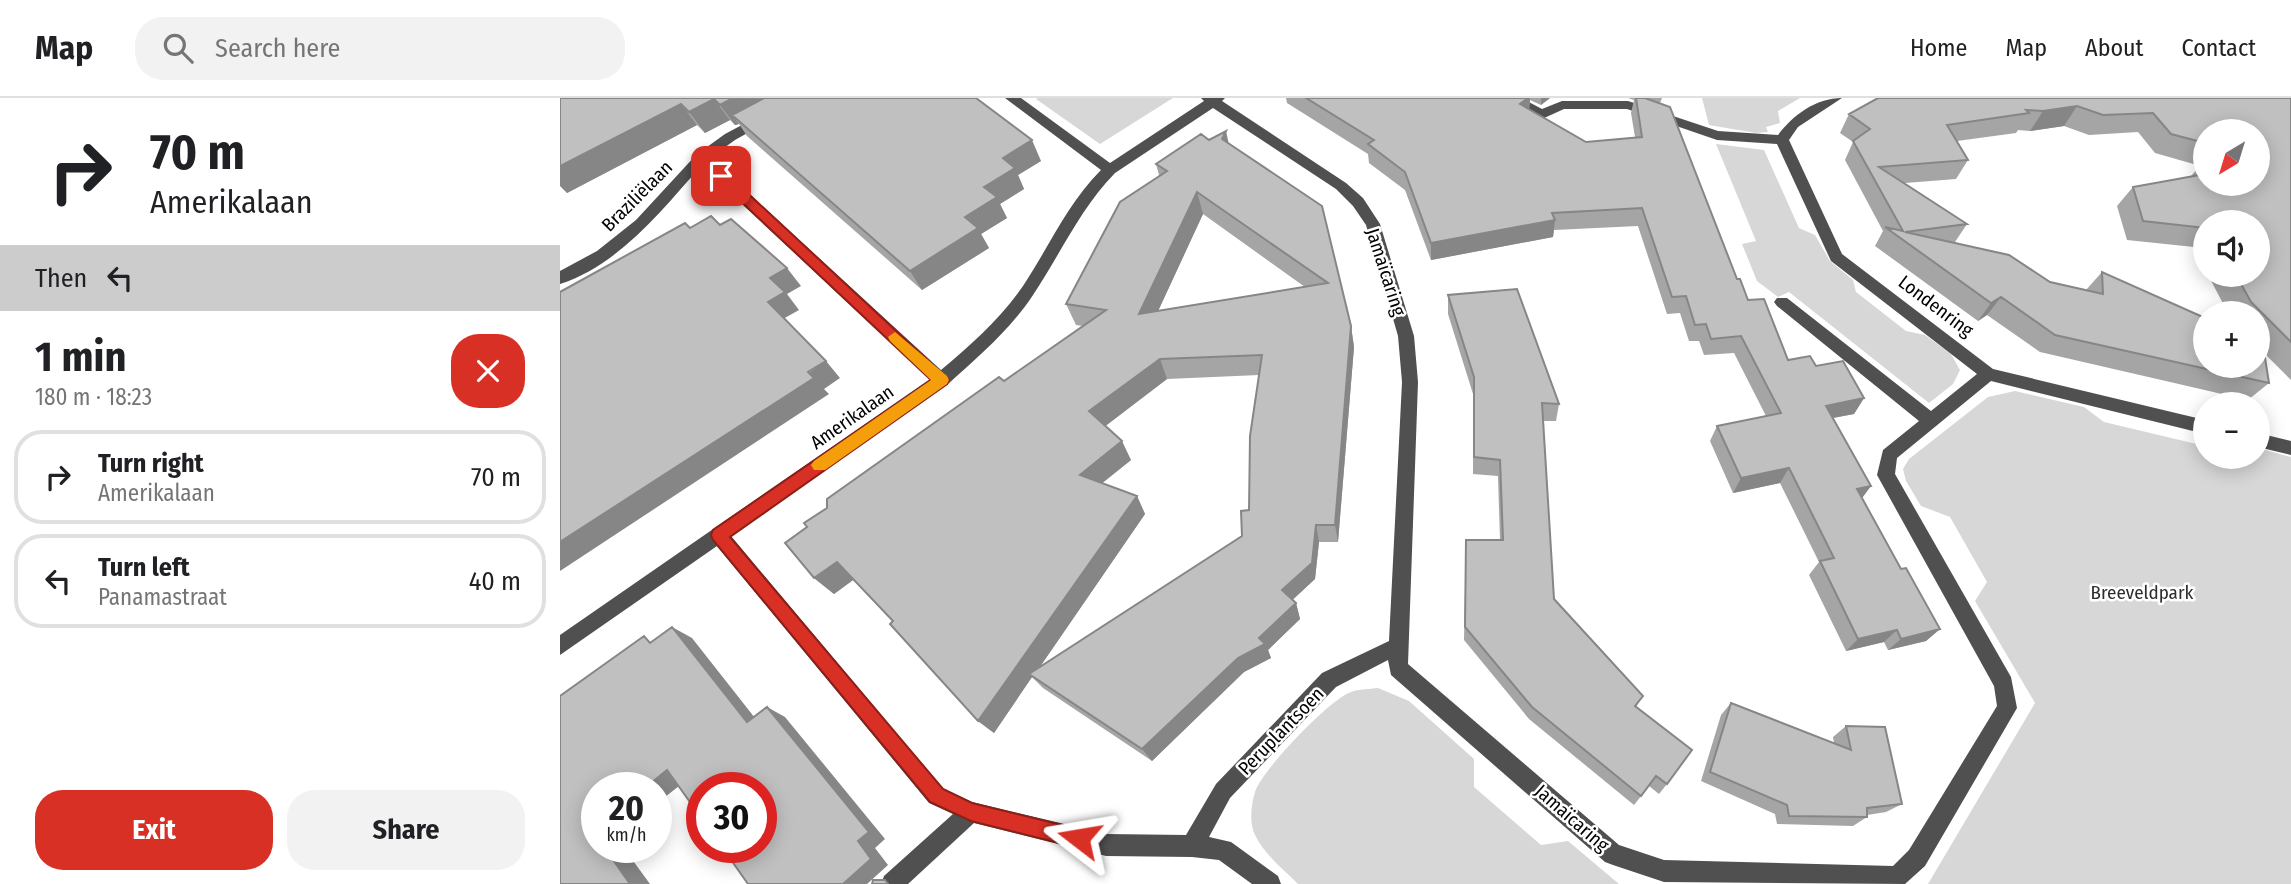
<!DOCTYPE html>
<meta charset="utf-8">
<style>
:root{--surface:#fff;--page:#f2f2f2;--text:#202124;--muted:#757577;--line:#e0e0e0;--accent:#d93025}
body{margin:0;font-family:"Fira Sans Condensed",sans-serif;background:var(--page);color:var(--text);height:100vh;display:flex;flex-direction:column;font-size:26px;white-space:nowrap}
*{box-sizing:border-box;margin:0}
p{font-size:23px;color:var(--muted)}
.icon{flex:none;width:38px;height:38px;fill:none;stroke:currentColor;stroke-width:2;stroke-linecap:round;stroke-linejoin:round}
.map{position:relative;flex:1;overflow:hidden}
.sheet{display:flex;flex-direction:column;background:var(--surface);width:560px}
.sheet>*{flex:none}
.hud{background:#fff;color:var(--text);overflow:hidden}
.needle{width:46px;rotate:218deg}
.buttons{position:absolute;left:1633px;top:21px;display:grid;gap:14px}
.buttons a{display:grid;place-items:center;width:77px;height:77px;border-radius:50%;background:var(--surface);box-shadow:0 4px 18px #0003;font-size:35px}
.speed{position:absolute;left:21px;top:674px;display:flex;gap:14px;font-size:35px;font-weight:700;text-align:center}
.speed>*{display:grid;place-content:center;width:91px;height:91px;border-radius:50%;background:var(--surface);box-shadow:0 4px 18px #0003;line-height:1}
.speed small{font-size:18px;font-weight:400}
.speed .limit{border:10px solid #d22;background:#fff;color:#111}
.pin{position:absolute;display:grid;place-items:center;width:60px;height:60px;color:#fff;margin:-30px;border-radius:14px;box-shadow:0 4px 10px #0006}
.me{position:absolute;width:77px;margin:-38px;rotate:284deg;stroke-linejoin:round;filter:drop-shadow(0 0 5px #0008)}
.turn{display:flex;align-items:center;gap:24px;height:147px;padding:0 35px;font-size:32px}
.turn .icon{width:91px;height:91px;stroke-width:2.5}
.turn b{display:block;font-size:49px;line-height:60px}
.then{display:flex;align-items:center;height:66px;padding:0 35px;background:#0003;gap:14px;font-size:26px}
.round{display:grid;place-items:center;flex:none;width:74px;height:74px;border-radius:28px;background:var(--page)}
.summary{display:flex;align-items:center;justify-content:space-between;height:119px;padding:0 35px}
h1{font-size:42px;font-weight:700;line-height:52px}
.cta{display:flex;gap:14px;margin-top:auto;padding:14px 35px}
.cta a{flex:1;height:80px;border-radius:28px;background:var(--accent);color:#fff;font-size:28px;font-weight:700;line-height:80px;text-align:center}
.cta a+a{background:var(--page);color:var(--text)}
ul{padding:0;list-style:none}
li{display:flex;align-items:center;gap:21px;height:94px;margin:0 14px 10px;padding:0 21px;border:4px solid var(--line);border-radius:28px}
li div{flex:1}
li b{display:block;font-size:26px}
li em{font-style:normal}
header{display:flex;align-items:center;gap:42px;box-sizing:border-box;height:98px;padding:0 35px;background:var(--surface);border-bottom:2px solid var(--line)}
header strong{font-size:33px}
nav{display:flex;gap:38px;margin-inline-start:auto;font-size:24px}
.search{width:490px;height:63px;background:var(--page);display:flex;align-items:center;gap:18px;box-sizing:border-box;padding:0 24px;border-radius:28px;color:var(--muted);font-size:26px}
main{display:flex;flex:1;min-height:0}
.map>svg:first-child{display:block}
</style>
<header>
<strong>Map</strong>
<div class="search"><svg class="icon" aria-label="search" viewBox="0 0 24 24"><circle cx="10" cy="10" r="6"/><path d="M15 15l6 6"/></svg>Search here</div>
<nav><a>Home</a><a>Map</a><a>About</a><a>Contact</a></nav>
</header>
<main>
<section class="sheet">
<div class="hud">
<div class="turn"><svg class="icon" aria-label="right" viewBox="0 0 24 24"><path d="M7 20v-9h11M14 6l5 5-5 5"/></svg><div><b>70 m</b>Amerikalaan</div></div>
<div class="then">Then<svg class="icon" aria-label="left" viewBox="0 0 24 24"><path d="M17 20v-9H6M10 6l-5 5 5 5"/></svg></div>
</div>
<div class="summary"><div><h1>1 min</h1><p>180 m · 18:23</p></div><a class="round" style="background:#d93025;color:#fff"><svg class="icon" aria-label="close" viewBox="0 0 24 24"><path d="M6 6l12 12M18 6L6 18"/></svg></a></div>
<ul>
<li><svg class="icon" aria-label="right" viewBox="0 0 24 24"><path d="M7 20v-9h11M14 6l5 5-5 5"/></svg><div><b>Turn right</b><p>Amerikalaan</p></div><em>70 m</em></li>
<li><svg class="icon" aria-label="left" viewBox="0 0 24 24"><path d="M17 20v-9H6M10 6l-5 5 5 5"/></svg><div><b>Turn left</b><p>Panamastraat</p></div><em>40 m</em></li>
</ul>
<div class="cta"><a>Exit</a><a>Share</a></div>
</section>
<div class="map">
<svg width="1731" height="786" viewBox="0 0 1731 786">
<rect width="100%" height="100%" fill="#fff"/>
<path fill="#d7d7d7" d="M478,0H613L540,46L476,1Z
M1142,0H1240L1218,13L1220,25L1206,29L1208,34L1196,35L1149,27Z
M1156,46L1204,52L1239,130L1255,137L1270,163L1293,182L1296,194L1346,233L1365,237L1391,256L1400,272L1393,286L1369,305L1229,194L1218,199L1197,183L1182,146L1196,143Z
M1455,293L1524,309L1544,324L1645,348V359H1698V350L1731,359V786H1368L1475,605L1415,503L1427,484L1390,419L1361,408L1346,383L1343,371L1349,361L1428,299Z
M818,590L849,603L914,661V689L981,747L1008,743L1059,786H738C723,771 704,756 695,737C689,725 691,707 695,694C701,673 770,601 791,594C799,591 810,591 818,590Z"/>
<g fill="none" stroke-linecap="round" stroke-linejoin="round">
<path fill="#505050" fill-rule="evenodd" d="M233,0H250L175,42L150,60L381,272C411,247 441,220 463,188C489,149 507,106 541,72L445,0H461L550,65L644,3L641,0H665L662,3L786,85L803,100L820,126L854,238L858,284L848,566L1059,747L1104,762L1333,768L1349,752L1437,608L1434,588L1317,377L1323,352L1359,323L1217,208L1214,204L1217,200H1227L1371,313L1417,276L1271,163L1217,46L1157,42L1067,11H1004L982,21L944,0H961L982,11L1002,3H1068L1158,33L1218,37C1233,17 1256,0 1282,0L1238,29L1229,42L1282,156L1433,271L1645,322V336L1431,283L1337,360L1335,376L1451,579L1457,610L1365,768L1345,786L1104,784L1053,767L1045,764L831,577L828,562L776,589L670,700L649,739L671,744L718,778L721,786H692L659,762L632,759L546,758L414,725L348,786H321L324,778L393,716L369,705L157,448L0,557V537L370,281L141,68C102,112 59,167 0,186V173L37,153L76,122L136,57L165,36ZM653,10L776,91L793,108L806,127L838,238L842,284L829,543L762,575L656,686L626,737L546,736L412,704L383,691L171,438L387,287C418,259 450,232 473,197C501,155 520,111 555,75Z
M1698,335L1731,343V357L1698,349Z"/>
</g>
<path fill="#a5a5a5" fill-rule="evenodd" d="M0,0H416L481,63L458,77L464,91L440,106L447,120L421,136L429,150L362,192L187,38L179,26L175,27L170,22L145,35L137,27L7,95Z
M726,0H990L981,7L970,2L969,11L1026,44L1075,39L1071,15L1074,2L1068,0H1102L1100,5L1177,181L1188,202L1228,262L1256,268L1304,300L1294,316L1273,320L1302,400L1341,471L1380,531L1366,543L1328,552L1324,544L1286,553L1249,477L1259,464L1220,385L1173,395L1150,343L1157,328L1206,318L1174,255L1144,257L1139,243H1129L1120,215L1107,216L1078,128L994,132L993,139L871,162L845,92L809,65L808,56L727,5Z
M1731,0V282L1704,255L1709,285L1688,302L1480,254L1427,217L1418,223L1315,148L1323,133L1285,62L1293,44L1280,35L1289,16ZM1504,28L1529,37L1578,34L1595,55L1644,69H1639L1631,78L1573,89L1557,108L1567,142L1634,149L1645,170V124L1698,177H1648L1668,215H1698V268L1542,174L1526,192L1490,184L1395,144L1407,126L1345,85L1396,81L1408,62L1397,43L1456,35L1458,32L1470,33ZM1645,33H1698V86H1645Z
M649,42L669,46L762,108L791,228L794,249L778,444H759L755,481L732,502L736,505L740,521L708,552L711,560L684,574L592,663L483,590L472,579L434,635L418,623L333,523L294,481L274,496L254,480L444,283L523,228L516,227L506,206L599,77L596,66ZM643,116L745,189L598,213ZM699,277L689,412L682,438L479,570L585,416L577,398L542,385L571,362L545,328L607,281Z
M888,197L999,306L996,323H983L994,501L1083,598L1076,609L1107,686L1099,696L1089,688L1074,707L969,621L904,542L906,442H940L938,378L913,376V296L888,216Z
M1171,605L1274,645L1273,639L1286,628L1342,706L1326,714L1307,717V719L1293,728L1217,726L1215,716L1141,683L1161,617Z"/>
<path fill="#868686" d="M173,0H227L172,17L179,26L175,27L160,7Z
M968,0H970L969,17L960,6Z
M981,0H990L981,7Z
M154,1L170,22L145,35L129,14Z
M121,6L137,27L7,95L0,88V68Z
M1517,8L1504,28L1470,33L1483,13Z
M666,33L671,56L662,41Z
M472,42L481,63L458,77L464,91L440,106L447,120L421,136L429,150L362,192L350,173L405,119L443,60Z
M637,94L643,116L587,237L579,216Z
M995,122L993,139L871,162V145Z
M227,170L241,188L227,196L239,212L223,221L208,204L210,180Z
M1441,199L1427,217L1418,223L1431,205Z
M791,228L794,249L778,444L775,427Z
M600,261L607,281L539,333L529,313Z
M266,263L280,280L264,291L269,296L0,473V444Z
M1304,300L1294,316L1256,323L1266,308Z
M562,343L571,362L530,395L520,377Z
M1229,370L1220,385L1173,395L1181,380Z
M1311,388L1300,403L1297,391Z
M577,398L585,416L473,579L469,576L472,579L434,635L418,623Z
M756,427L759,444L755,481L726,508L722,492Z
M277,464L296,480L274,496L254,480Z
M736,505L740,521L708,552L711,560L684,574L592,663L582,651Z
M112,529L132,540L206,634L187,624Z
M1380,531L1366,543L1328,552L1341,541Z
M1337,532L1324,544L1286,553L1298,541Z
M207,609L225,619L325,741L315,750L328,767L307,786H283L298,743Z
M107,672L128,681L96,706V690H85Z
M37,726V739L31,731Z
M44,749H63L90,786H70Z"/>
<path fill="#c0c0c0" stroke="#868686" stroke-width="2" fill-rule="evenodd" d="M0,0H173L160,7L154,1L129,14L121,6L0,68Z
M204,0H416L472,42L443,60L455,70L424,89L437,99L405,119L418,130L350,173L172,17Z
M746,0H968L960,6L1026,44L1082,39L1076,0H1085L1110,9L1177,181H1180L1188,202L1204,201L1228,262L1250,258L1256,268L1283,263L1304,300L1266,308L1311,388L1297,391L1341,471L1346,470L1380,531L1341,541L1337,532L1298,541L1260,463L1274,460L1229,370L1181,380L1157,328L1221,315L1181,238L1151,241L1146,226L1135,227L1126,198L1112,199L1082,110L992,115L995,122L871,145L845,74L808,46L814,42Z
M1318,0H1731V244L1691,204L1676,177H1698V124H1645V130L1583,123L1573,89L1645,76L1639,69L1645,68V86H1698V61L1701,60L1698,59V33H1645V45L1611,36L1593,15L1543,17L1517,8L1483,13L1466,12L1469,15L1387,27L1408,62L1319,69L1407,126L1345,134L1449,157L1490,184L1543,196L1542,174L1645,220V268H1698V244L1703,247L1709,285L1495,237L1441,199L1431,205L1325,129L1343,133L1293,43L1310,31L1289,16Z
M666,33L662,41L762,108L791,228L775,427H756L752,465L722,492L736,505L699,540L705,546L678,560L582,651L469,576L682,438L681,413L689,412L690,338L702,257L600,261L529,313L562,343L520,377L577,398L418,623L330,526L333,523L277,464L254,480L225,445L247,429L244,425L267,410V401L439,279L444,283L546,212L506,206L560,104L607,73L596,66L641,36L649,42ZM637,94L768,185L579,216Z
M151,118L160,127L171,121L227,170L210,180L225,194L208,204L266,263L248,274L254,280L0,444V194L125,125L130,130Z
M957,191L999,306L982,305L994,501L1083,598L1075,608L1132,652L1107,686L1096,678L1081,698L972,609L905,529L906,442H943L940,362L914,359V279L888,197Z
M112,529L187,624L207,609L309,734L298,743L311,761L283,786H188L162,749H201V690H142V721L107,672L85,690H37V726L31,731L37,739V749H44L70,786H0V598L84,538L90,545Z
M1171,605L1291,652L1286,628L1325,629L1342,706L1307,710V719L1229,718L1227,707L1150,674Z
M313,782H325L328,786H312Z"/>
<path fill="#d93025" stroke="#8d1f18" stroke-width="2" d="M161,74L166,75L389,282L387,286L170,439L383,691L412,705L519,731L526,734L529,740L526,747L519,750L411,723L370,704L153,442L151,437L153,432L371,282L157,81V75Z"/>
<path fill="#f59e0b" d="M335,234L387,278L389,282L387,286L265,372H254L251,367L254,363L371,282L330,243L328,239Z"/>
<g text-anchor="middle" dominant-baseline="central" stroke-width="5" stroke-linejoin="round" paint-order="stroke">
<g font-size="19" fill="#000" stroke="#fff">
<text transform="translate(77 98) rotate(-45)">Braziliëlaan</text>
<text transform="translate(826 174) rotate(72)">Jamaïcaring</text>
<text transform="translate(1376 208) rotate(37)">Londenring</text>
<text transform="translate(292 319) rotate(-35)">Amerikalaan</text>
<text transform="translate(721 633) rotate(-46)">Peruplantsoen</text>
<text transform="translate(1012 720) rotate(41)">Jamaïcaring</text>
</g>
<g font-size="19" fill="#2e2e2e" stroke="#fff">
<text x="1582" y="494">Breeveldpark</text>
</g>
</g>
</svg>
<div class="buttons">
<a><svg class="needle" viewBox="-14 -14 28 28"><path d="M0-13l5 13h-10z" fill="#e53935"/><path d="M0 13l5-13h-10z" fill="#757577"/></svg></a>
<a><svg class="icon" aria-label="sound" viewBox="0 0 24 24"><path d="M4 9h4l5-4v14l-5-4H4zM17 9q2 3 0 6"/></svg></a>
<a>+</a>
<a>−</a>
</div>
<div class="speed"><div>20<small>km/h</small></div><div class="limit">30</div></div>
<div class="pin" style="left:161px;top:78px;background:#d93025"><svg class="icon" aria-label="arrive" viewBox="0 0 24 24"><path d="M6 21V4h12l-3 4 3 4H6"/></svg></div>
<svg class="me" style="left:519px;top:740px" viewBox="-20 -20 40 40"><path d="M0-17L14 15 0 8-14 15z" fill="#d93025" stroke="#fff" stroke-width="4"/></svg>
</div>
</main>
